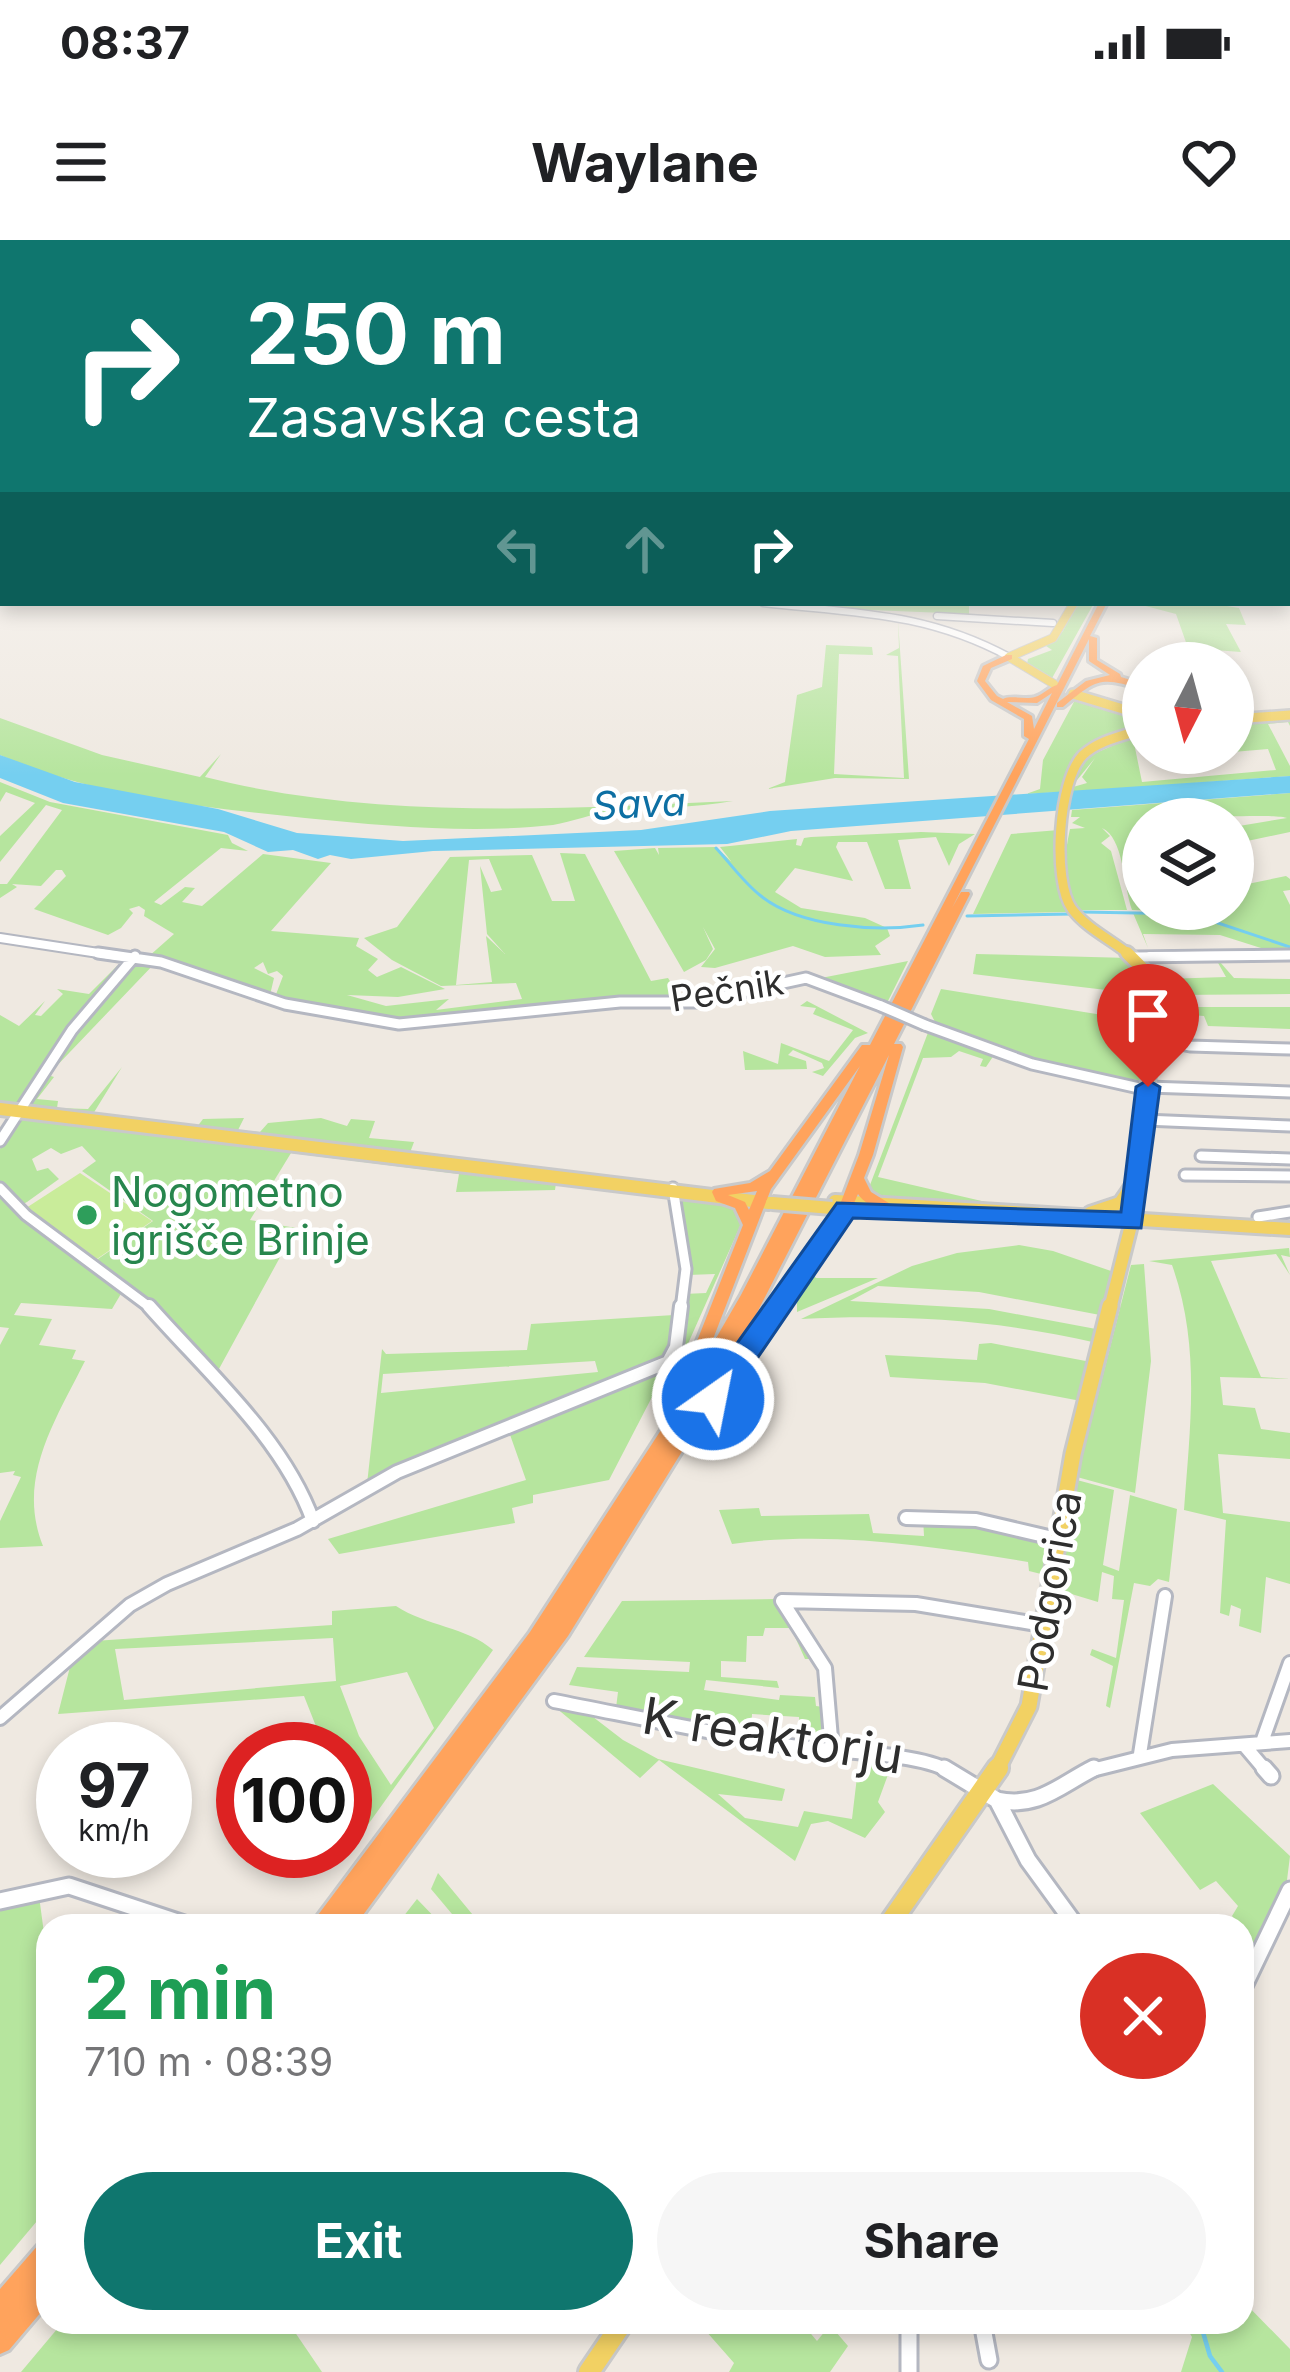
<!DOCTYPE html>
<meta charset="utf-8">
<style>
:root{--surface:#fff;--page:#f6f6f6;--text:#202124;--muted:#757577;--accent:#0f766e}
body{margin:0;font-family:Inter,sans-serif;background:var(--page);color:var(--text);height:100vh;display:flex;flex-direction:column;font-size:45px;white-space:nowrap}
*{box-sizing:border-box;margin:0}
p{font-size:39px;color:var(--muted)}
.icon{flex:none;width:66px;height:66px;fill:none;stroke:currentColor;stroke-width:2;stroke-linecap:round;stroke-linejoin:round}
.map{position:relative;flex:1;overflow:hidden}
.panel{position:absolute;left:36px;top:1674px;width:1218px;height:420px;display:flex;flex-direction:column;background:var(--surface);border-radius:36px;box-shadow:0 6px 18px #0003}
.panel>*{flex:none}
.banner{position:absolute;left:0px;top:0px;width:1290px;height:366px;box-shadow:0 6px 18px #0003;background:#0f766e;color:#fff;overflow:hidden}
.needle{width:78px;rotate:186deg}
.buttons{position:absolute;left:1122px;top:402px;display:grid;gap:24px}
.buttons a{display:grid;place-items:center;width:132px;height:132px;border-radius:50%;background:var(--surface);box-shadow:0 6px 18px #0003;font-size:60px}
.speed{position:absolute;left:36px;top:1482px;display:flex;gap:24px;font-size:60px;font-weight:700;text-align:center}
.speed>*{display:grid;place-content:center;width:156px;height:156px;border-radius:50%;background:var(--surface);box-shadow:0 6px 18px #0003;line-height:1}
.speed small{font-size:30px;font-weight:400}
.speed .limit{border:18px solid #d22;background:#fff;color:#111}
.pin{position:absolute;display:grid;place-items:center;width:102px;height:102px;color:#fff;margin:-123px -51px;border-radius:50% 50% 50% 0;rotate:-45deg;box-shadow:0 0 12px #0007}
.pin .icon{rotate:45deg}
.me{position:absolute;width:132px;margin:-66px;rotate:33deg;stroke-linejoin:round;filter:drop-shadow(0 0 9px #0008)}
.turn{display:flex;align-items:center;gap:42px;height:252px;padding:0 48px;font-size:54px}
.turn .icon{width:156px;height:156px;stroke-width:2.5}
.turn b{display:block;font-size:84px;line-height:102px}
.lanes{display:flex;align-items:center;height:114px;padding:0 48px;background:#0003;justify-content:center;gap:60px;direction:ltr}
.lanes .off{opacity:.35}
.round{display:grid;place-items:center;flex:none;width:126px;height:126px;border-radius:63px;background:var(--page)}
.overview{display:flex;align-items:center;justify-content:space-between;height:204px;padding:0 48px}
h1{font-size:72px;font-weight:700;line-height:90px;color:#1e9e55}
.primary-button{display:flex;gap:24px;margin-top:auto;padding:24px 48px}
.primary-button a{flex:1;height:138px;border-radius:72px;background:var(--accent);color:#fff;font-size:48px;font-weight:700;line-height:138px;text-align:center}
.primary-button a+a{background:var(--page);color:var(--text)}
.status{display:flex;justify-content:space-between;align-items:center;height:84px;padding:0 60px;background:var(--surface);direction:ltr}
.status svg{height:33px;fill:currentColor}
header{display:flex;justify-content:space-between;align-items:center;height:156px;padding:0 48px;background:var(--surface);font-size:54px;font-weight:700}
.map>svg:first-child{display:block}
</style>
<div class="status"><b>08:37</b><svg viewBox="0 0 49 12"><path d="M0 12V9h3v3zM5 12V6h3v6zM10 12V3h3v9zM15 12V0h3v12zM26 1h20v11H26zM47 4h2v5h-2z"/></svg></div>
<header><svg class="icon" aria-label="menu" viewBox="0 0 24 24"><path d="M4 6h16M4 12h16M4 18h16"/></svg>Waylane<svg class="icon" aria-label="heart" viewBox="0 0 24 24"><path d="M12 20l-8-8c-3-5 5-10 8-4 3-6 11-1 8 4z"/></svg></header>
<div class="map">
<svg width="1290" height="2132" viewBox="0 0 1290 2132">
<rect width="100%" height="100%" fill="#efe9e1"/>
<path fill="#b6e59e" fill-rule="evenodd" d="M808,363H969V374L822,368Z
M1077,363H1094L1051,440L1027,424L1028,419L1052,410L1046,406L1063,391Z
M1209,363L1239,368L1246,385L1226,384L1241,412L1188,408L1176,374L1138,364Z
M898,381L909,539L835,538L767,549L785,542L797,455L822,447L826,405L872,407L873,415L839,414L834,534L904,538L898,416L886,415L899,408Z
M1075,460L1143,477V486C1109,501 1067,510 1062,552L1026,554L1040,549L1043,520Z
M1290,476V486L1288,482L1268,484L1290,526V536L1073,552V547L1087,543L1082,537L1095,518L1073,545L1087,517L1143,492V502L1134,503L1142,542L1276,530L1268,509L1233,512V481Z
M0,478L102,515L200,537L221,514L205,537C374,580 560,569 733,561C695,568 653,567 614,571C593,573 572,582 553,585C471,594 386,586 305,578C202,567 95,557 0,515Z
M0,542L50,562L228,595L232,603L248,611L221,608L154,662L161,665L185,647L195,648L182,662L202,666L263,614L331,623L271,691L359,698L356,706L378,719L368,730L377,737L401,727L445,749L398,757L347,755L386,766L449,759L436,770L522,759L516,743L441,746L392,720L364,698L397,687L450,617L532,615L552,661H575L560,613L585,614L651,741L668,738L683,762C596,757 510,780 422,782C372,783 323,770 275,757L283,736L277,731L268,734L263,722L254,728L274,738L270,755L187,728L189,724L184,727L148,717L174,694L144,676L145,670L139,666L129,669L133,673L121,688L108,695L34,669L66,636L62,630H56L41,646L12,644L17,647L0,658V644H7L62,570L46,565L0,622V596L35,563L6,552L0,562ZM489,619L502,650L491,652L480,626L487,694L505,714L486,696L492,742L456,745L469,620Z
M1290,553V592L1233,604V587L1287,578C1278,573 1165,579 1143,579V622L1136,624L1143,669H1233V647L1286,636L1290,639V650L1283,651L1290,665V706L1277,713L1220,695L1143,694L1148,708L1133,673L1170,671L1132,670C1123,644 1124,598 1102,588L1110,596L1101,603L1111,611L1127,670H1078C1060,646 1064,617 1070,589L1085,588L1072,583L1080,577H1071L1072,570Z
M1059,590L1056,643L1071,672L973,674L1011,594Z
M921,592L975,594L959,604L949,626L936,597L898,600L911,649H885L867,602H838L836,607L853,641L795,628L775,652L801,668L865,678L887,688L890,696L875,706L881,715L825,717L793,706L715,728L701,727L715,709L703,687L713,709L706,720L684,732L614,611L655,608L659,615L658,608L716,607L731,621L720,607L797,599L796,605L801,606L804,598L811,597Z
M976,714L1129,718L1145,734L1148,755L973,734Z
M1213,714L1234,738L1290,739V754L1171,755V767H1290V789L1208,786L1204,776L1162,773L1157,743L1167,745L1150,716L1164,739L1226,737Z
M908,721L886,765L821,738Z
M156,722L48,835L54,837L37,859L58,861L57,868L88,869L122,827L93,874L197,887L203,879L244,878L238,890L260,892L268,883L321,878L347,886L351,879L375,881L369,898L414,902L408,918L26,866L75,790L131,723Z
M117,726L123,727L28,853L16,864L0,863V775L19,786L45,761L35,775L41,776L63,754L57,749L89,754Z
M941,749L1152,783L1144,841L1050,827L938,788L931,774Z
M807,761L868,793L855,798L823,836L812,832L824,828L822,823L793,810L788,815L806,821L807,829L745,830L743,811L778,824L781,803L829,821L853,790L813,774L816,768L800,766Z
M929,790L994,815L986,827L980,826L983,819L959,811L951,817L923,818L878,937L1012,968L882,960L872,954L870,945Z
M22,879L57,881L556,943L555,950L456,952L459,934L291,913L250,980L296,988L214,1138L145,1059L95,1021L153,981L82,931L96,921L82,906L61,914L51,908L32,919L37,931L48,928L59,939L27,962L21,965L0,945V909Z
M0,951L125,1047L112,1069L21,1063L14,1075L52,1079L39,1105L76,1110L72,1119L85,1121C55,1181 16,1239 43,1306L0,1308V1281L21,1237L13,1235L15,1231L0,1233V1105L9,1088L0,1087Z
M678,958L723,963L739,972L742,982L671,1142L666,1144L680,1105L684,1054L706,1053L715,1034L688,1035Z
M1019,1005L1053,1011L1111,1031L1112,1046L1097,1103C998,1080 902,1074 801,1079L912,1026L957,1013ZM878,1046L979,1052L1100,1075L1096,1089L989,1069L850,1061Z
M1289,1008L1290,1017L1281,1015L1290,1035L1276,1014L1211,1021L1261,1137L1290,1139L1220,1137L1223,1165L1255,1168L1261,1189L1290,1193V1219L1218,1214L1223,1273L1290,1282V1344L1266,1337L1261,1393L1239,1386L1241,1369L1231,1365L1229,1376L1220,1373L1226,1280L1184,1270C1190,1186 1201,1106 1172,1025L1149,1021Z
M1144,1024L1151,1121L1135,1253L1077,1237L1131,1025Z
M814,1036L816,1038H878L797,1072V1062Z
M674,1075L670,1113L659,1123L367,1244L382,1109L386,1114L527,1110L531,1084ZM595,1121L598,1132L381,1153L383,1134Z
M991,1103L1091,1122L1081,1161L985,1143L890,1137L885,1115L977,1120L979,1104Z
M666,1130L609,1240L533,1255V1263L512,1268L515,1283L339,1314L328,1299L526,1240L508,1189Z
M1077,1240L1114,1250L1103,1325L1119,1331L1130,1255L1177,1269L1169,1342L1158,1339L1150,1346L1134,1343L1110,1468L1106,1466L1113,1426L1090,1415L1092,1409L1116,1418L1124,1360L1112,1359L1114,1336L1102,1332L1098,1362L1055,1349Z
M759,1268L761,1276L869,1274L873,1293L924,1296L923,1277L927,1276L995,1285L1051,1301L1045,1335L1029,1331L1028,1322C933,1306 829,1290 732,1304L719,1270Z
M777,1359L818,1419H805L791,1388H765L763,1396H747L746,1422L721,1421V1437L777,1441L779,1448L706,1440L704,1450L779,1460L780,1455L815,1457L816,1466L823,1467L825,1504L800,1503L799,1477L752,1474L751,1495L616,1468L618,1452L569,1445L577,1427L689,1432L690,1422L584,1417L622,1361Z
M396,1366C426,1386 467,1387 493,1410L367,1586L356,1585L345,1557V1509H325L304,1456L58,1474L71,1423L94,1401L332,1385V1371ZM333,1398L336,1441L124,1460L115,1409ZM407,1432L434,1488L391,1545L359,1496L340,1446Z
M555,1467L584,1470L623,1500L658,1519L785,1549L782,1561L718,1554L745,1578L798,1587L804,1571L852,1579L859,1520L893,1521L878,1562L885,1572L865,1598L828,1581L811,1584L795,1621L659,1520L640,1538Z
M1213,1544L1290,1616L1286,1648L1268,1691L1261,1687L1258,1694L1264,1700L1256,1706L1232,1676L1238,1666L1216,1641L1200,1650L1140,1573Z
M438,1633L444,1640L482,1686H396L417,1659L441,1684L452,1674L431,1649Z
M39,1656L48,1723V1968L0,2025V1666Z
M1242,2060L1290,2109V2132H1181L1192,2097L1183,2082H1242Z
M63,2082H288L322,2132H21Z
M698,2082H801L817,2101L830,2085L848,2106L830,2132H729L734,2123Z"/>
<path fill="#c9ec9a" d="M80,933L152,981L94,1021L23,970Z"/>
<path fill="#75cff0" d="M0,515L75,542L218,569L297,593L403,601L641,590L770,571L1290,536V553L791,591L727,604L433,611L351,619L330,615L318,619L293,610L268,612L224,592L63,563L0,538Z"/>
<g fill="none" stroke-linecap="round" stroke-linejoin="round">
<path stroke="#75cff0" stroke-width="3" d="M716,608C730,623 744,643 761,656C800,687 876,692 923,685
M1082,672L1191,674L1290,707
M967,676L1072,674"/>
<path stroke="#75cff0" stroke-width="4.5" d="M1200,2082L1210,2116L1222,2132"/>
<defs>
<path id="minor-far4" d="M763,363C854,373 926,372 1009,417
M937,376L1053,383"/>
<path id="minor-far3" d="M0,698L118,716
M1150,716L1290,715"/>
<path id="minor-far2" d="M98,713L161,722L285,764L399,784L620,762H697L806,738L881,766
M1135,717L1290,715
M925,785L1032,824L1148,850
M1154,799L1190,806L1290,809
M1148,847L1290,852
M1144,880L1290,886
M0,901L72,790L135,716
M1201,916L1290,919
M1185,935L1290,936
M0,948L26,975L152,1069
M673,948L686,1029L681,1069
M1258,977L1290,972"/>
<path id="minor-far1" d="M149,1066C207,1132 283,1198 313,1281
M906,1278L976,1280L1057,1299
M782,1361L916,1364L1043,1385
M782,1361L825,1428L832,1510
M554,1461C631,1476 707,1492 784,1505C827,1512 918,1512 949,1531
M0,1478L130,1365L167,1344L297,1289L397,1232L668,1122L676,1107L681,1066
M1262,1502L1290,1423
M1244,1505L1266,1531
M1140,1514L1165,1356
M1088,1531L1172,1510L1290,1501"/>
<path id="minor" d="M944,1528L997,1560L1028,1620L1076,1686
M1264,1528L1271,1536
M997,1560C1038,1569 1060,1545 1094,1528
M0,1661L69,1646L190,1686
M1242,1750L1290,1650
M909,2082V2132
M982,2082L989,2120"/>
<path id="major-far4" d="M1009,417L1053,398L1074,363
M1009,417L1054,444"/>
<path id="major-far3" d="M1073,454L1143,475
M1233,479L1290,475
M1131,716C1112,700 1087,689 1072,669C1052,641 1058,540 1083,515C1099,500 1123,496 1143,489"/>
<path id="major-far2" d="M0,869L769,963
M835,961L1290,989
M1090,973L1120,963L1133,944
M1110,1069L1132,981L1157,765L1146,732L1127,713"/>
<path id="major-far1" d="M996,1531L1029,1466L1073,1214L1110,1066"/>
<path id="major" d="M888,1686L998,1528
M589,2132L623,2082"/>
<path id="highway" d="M1099,363H1107L1090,396L1097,398V420L1120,434L1121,437L1143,444V450C1100,436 1097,439 1063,467H1057V463L1086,441L1110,435L1089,421V399L952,668L961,652H969L970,654L894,804H901L903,807L873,915L864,938L871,952L892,965L890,968C880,971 863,963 858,954L847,979L744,1122L739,1124L733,1121L707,1171L568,1396L355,1686H311L315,1679L530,1392L687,1150L680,1144L743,985L735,968L716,961L712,952L714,949L750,943L770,931L862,805H870L1029,499L1024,496V479L991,460L977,441L983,426L1006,415H1012V419L991,428L985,441L997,456L1003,459C1012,455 1025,460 1035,457C1043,455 1049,447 1057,445ZM1052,453L1034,489L1032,476L1007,462L1037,463ZM889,815L859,915L836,975L742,1102ZM860,826L741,1055L708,1112L771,949ZM757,951L749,970L745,962L728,955Z
M48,2001V2064L9,2110L0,2114V2049L39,2004Z"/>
</defs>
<use href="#minor-far4" stroke="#b4b7c1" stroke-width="9"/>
<use href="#minor-far3" stroke="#b4b7c1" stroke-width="12"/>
<use href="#minor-far2" stroke="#b4b7c1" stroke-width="15"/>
<use href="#minor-far1" stroke="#b4b7c1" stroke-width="18"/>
<use href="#minor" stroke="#b4b7c1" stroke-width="21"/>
<use href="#major-far4" stroke="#c9c9c9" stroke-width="10"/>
<use href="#major-far3" stroke="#c9c9c9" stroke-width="14"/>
<use href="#major-far2" stroke="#c9c9c9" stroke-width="18"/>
<use href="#major-far1" stroke="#c9c9c9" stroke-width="21"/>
<use href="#major" stroke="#c9c9c9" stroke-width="26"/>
<use href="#highway" stroke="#c9c9c9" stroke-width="6"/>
<use href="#minor-far4" stroke="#fff" stroke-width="6"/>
<use href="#minor-far3" stroke="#fff" stroke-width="8"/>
<use href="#minor-far2" stroke="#fff" stroke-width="9"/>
<use href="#minor-far1" stroke="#fff" stroke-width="12"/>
<use href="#minor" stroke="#fff" stroke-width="15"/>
<use href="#major-far4" stroke="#f2d163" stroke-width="8"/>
<use href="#major-far3" stroke="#f2d163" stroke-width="9"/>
<use href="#major-far2" stroke="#f2d163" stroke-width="12"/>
<use href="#major-far1" stroke="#f2d163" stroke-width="15"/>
<use href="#major" stroke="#f2d163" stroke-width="20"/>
<use href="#highway" fill="#ffa35c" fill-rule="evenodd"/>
<defs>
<path id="minor-bridge" d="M881,766L925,785"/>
<path id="major-bridge" d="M772,963L832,968"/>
</defs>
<use href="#minor-bridge" stroke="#b4b7c1" stroke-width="15" stroke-linecap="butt"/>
<use href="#major-bridge" stroke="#c9c9c9" stroke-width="18" stroke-linecap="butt"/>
<use href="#minor-bridge" stroke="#fff" stroke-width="9"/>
<use href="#major-bridge" stroke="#f2d163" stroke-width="12"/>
</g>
<linearGradient id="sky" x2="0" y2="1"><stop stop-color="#7abfeb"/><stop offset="0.44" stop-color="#f8f5f2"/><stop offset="1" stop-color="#f8f5f2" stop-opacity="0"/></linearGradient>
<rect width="1290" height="535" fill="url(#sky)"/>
<path fill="#1a73e8" stroke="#114b97" stroke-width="3" d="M1148,840L1160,847L1141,988L853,978L724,1167H703L699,1159L703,1151L837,963L1121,972L1136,847Z"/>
<circle fill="#2e9e5b" stroke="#fff" stroke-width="4.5" cx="87" cy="975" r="12"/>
<g text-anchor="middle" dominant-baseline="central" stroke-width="9" stroke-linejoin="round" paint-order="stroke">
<g font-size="36" fill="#2e2e2e" stroke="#fff">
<text transform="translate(727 750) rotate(-9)">Pečnik</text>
</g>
<g font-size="39" font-style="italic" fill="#0d6fa3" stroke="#fff">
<text transform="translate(639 563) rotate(-3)">Sava</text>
</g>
<g font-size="42" fill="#27864d" stroke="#fff" text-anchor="start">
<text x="111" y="951">Nogometno<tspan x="111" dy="48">igrišče Brinje</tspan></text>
</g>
<g font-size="42" fill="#2e2e2e" stroke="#fff">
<text transform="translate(1049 1351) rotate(-80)">Podgorica</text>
</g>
<g font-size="51" fill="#2e2e2e" stroke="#fff">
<text transform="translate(773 1495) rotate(9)">K reaktorju</text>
</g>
</g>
</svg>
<div class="buttons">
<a><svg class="needle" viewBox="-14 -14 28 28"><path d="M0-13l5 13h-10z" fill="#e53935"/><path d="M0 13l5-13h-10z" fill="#757577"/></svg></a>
<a><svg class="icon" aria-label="layers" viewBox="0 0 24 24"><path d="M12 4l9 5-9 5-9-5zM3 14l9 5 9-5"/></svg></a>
</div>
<div class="speed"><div>97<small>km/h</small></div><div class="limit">100</div></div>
<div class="pin" style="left:1148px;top:847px;background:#d93025"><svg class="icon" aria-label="arrive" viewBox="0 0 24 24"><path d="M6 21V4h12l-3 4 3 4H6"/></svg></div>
<svg class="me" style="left:713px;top:1159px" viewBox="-20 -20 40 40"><circle r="17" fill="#1a73e8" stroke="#fff" stroke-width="3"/><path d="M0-11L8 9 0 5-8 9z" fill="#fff"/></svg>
<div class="banner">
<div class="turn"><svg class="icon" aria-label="right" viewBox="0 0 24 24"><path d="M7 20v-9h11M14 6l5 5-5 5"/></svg><div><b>250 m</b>Zasavska cesta</div></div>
<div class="lanes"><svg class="icon off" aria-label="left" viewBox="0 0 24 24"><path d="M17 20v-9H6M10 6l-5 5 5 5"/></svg><svg class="icon off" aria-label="ahead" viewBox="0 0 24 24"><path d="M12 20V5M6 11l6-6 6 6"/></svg><svg class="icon" aria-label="right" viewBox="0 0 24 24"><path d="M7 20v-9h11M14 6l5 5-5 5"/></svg></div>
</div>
<section class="panel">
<div class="overview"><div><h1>2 min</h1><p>710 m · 08:39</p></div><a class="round" style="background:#d93025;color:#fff"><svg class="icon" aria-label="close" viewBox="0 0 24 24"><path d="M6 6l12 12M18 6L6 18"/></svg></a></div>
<div class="primary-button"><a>Exit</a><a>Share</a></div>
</section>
</div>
